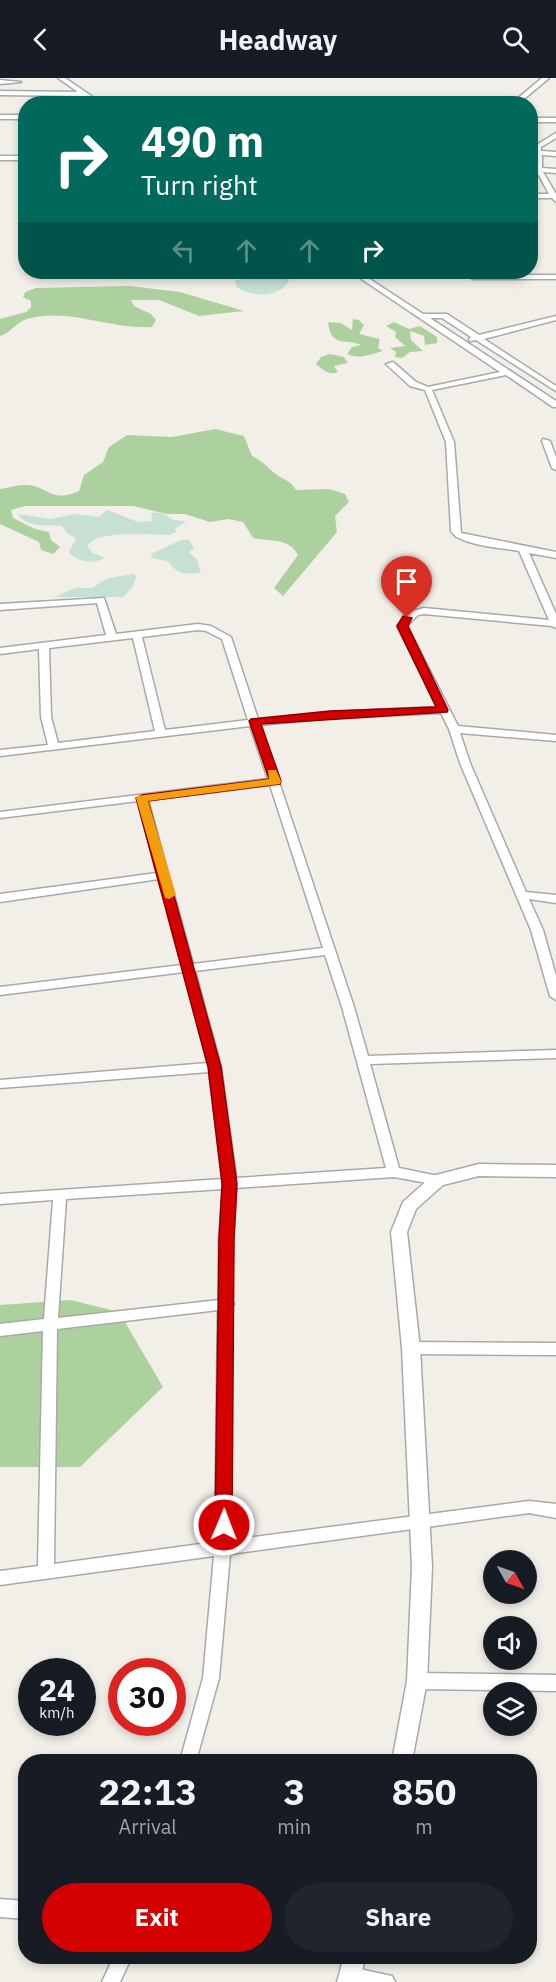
<!DOCTYPE html>
<style>
:root{--surface:#171b24;--page:#20242c;--text:#f1f3f6;--muted:#9ea1a6;--accent:#d40000}
body{margin:0;font-family:"IBM Plex Sans",sans-serif;background:var(--page);color:var(--text);height:100vh;display:flex;flex-direction:column;font-size:22px;white-space:nowrap}
*{box-sizing:border-box;margin:0}
p{font-size:20px;color:var(--muted)}
.icon{flex:none;width:33px;height:33px;fill:none;stroke:currentColor;stroke-width:2;stroke-linecap:round;stroke-linejoin:round}
.map{position:relative;flex:1;overflow:hidden}
.side{position:absolute;left:18px;top:1676px;width:519px;height:210px;display:flex;flex-direction:column;background:var(--surface);border-radius:24px;box-shadow:0 3px 9px #0003}
.side>*{flex:none}
.hud{position:absolute;left:18px;top:18px;width:520px;height:183px;border-radius:24px;box-shadow:0 3px 9px #0003;background:#00695c;color:#fff;overflow:hidden}
.needle{width:39px;rotate:130deg}
.fabs{position:absolute;left:483px;top:1472px;display:grid;gap:12px}
.fabs a{display:grid;place-items:center;width:54px;height:54px;border-radius:50%;background:var(--surface);box-shadow:0 3px 9px #0003;font-size:30px}
.speed{position:absolute;left:18px;top:1580px;display:flex;gap:12px;font-size:30px;font-weight:700;text-align:center}
.speed>*{display:grid;place-content:center;width:78px;height:78px;border-radius:50%;background:var(--surface);box-shadow:0 3px 9px #0003;line-height:1}
.speed small{font-size:15px;font-weight:400}
.speed .limit{border:9px solid #d22;background:#fff;color:#111}
.pin{position:absolute;display:grid;place-items:center;width:51px;height:51px;color:#fff;margin:-62px -26px;border-radius:50% 50% 50% 0;rotate:-45deg;box-shadow:0 0 6px #0007}
.pin .icon{rotate:45deg}
.me{position:absolute;width:66px;margin:-33px;rotate:1deg;stroke-linejoin:round;filter:drop-shadow(0 0 4px #0008)}
.turn{display:flex;align-items:center;gap:21px;height:126px;padding:0 24px;font-size:27px}
.turn .icon{width:78px;height:78px;stroke-width:2.5}
.turn b{display:block;font-size:42px;line-height:51px}
.lanes{display:flex;align-items:center;height:57px;padding:0 24px;background:#0003;justify-content:center;gap:30px;direction:ltr}
.lanes .off{opacity:.35}
.eta{display:flex;justify-content:space-evenly;align-items:center;height:102px;text-align:center}
.eta b{font-size:36px;font-weight:800;line-height:42px}
.cta{display:flex;gap:12px;margin-top:auto;padding:12px 24px}
.cta a{flex:1;height:69px;border-radius:36px;background:var(--accent);color:#fff;font-size:24px;font-weight:800;line-height:69px;text-align:center}
.cta a+a{background:var(--page);color:var(--text)}
header{display:flex;justify-content:space-between;align-items:center;height:78px;padding:0 24px;background:var(--surface);font-size:27px;font-weight:800}
.map>svg:first-child{display:block}
</style>
<header><svg class="icon" aria-label="back" viewBox="0 0 24 24"><path d="M15 5l-7 7 7 7"/></svg>Headway<svg class="icon" aria-label="search" viewBox="0 0 24 24"><circle cx="10" cy="10" r="6"/><path d="M15 15l6 6"/></svg></header>
<div class="map">
<svg width="556" height="1904" viewBox="0 0 556 1904">
<rect width="100%" height="100%" fill="#f2efe9"/>
<path fill="#add19e" d="M130,208L180,214L244,233L199,238L159,222H131L134,228L151,236L156,242L152,249C112,252 67,229 27,241C16,244 11,255 0,258V241L26,234L31,229V223L23,219L25,214L36,210Z
M353,241L359,242L364,247L359,256L380,261L378,270L383,273C372,276 359,282 347,276L352,269L361,267C344,260 331,270 328,244L341,245L352,252Z
M394,244L409,251L420,248L437,259V265L425,267L424,258L410,253L411,262L423,273L410,274L402,280L395,279L396,274L390,270L405,268L395,259L396,254L386,248Z
M330,276L344,279L348,285L334,288L338,294C330,298 323,292 316,286L321,279Z
M215,351L244,358L252,378C263,383 268,390 277,397C286,403 290,402 296,412L329,411L345,416L349,424L335,438L337,454L283,518L274,510L298,477C289,459 270,464 253,460L243,444L229,441L210,444L185,436H167L133,428H25L11,432L13,440L35,451L49,454L51,462L60,469L53,476L41,472L39,464L0,446V411C8,410 16,407 24,407C47,406 50,426 79,413L84,397L103,384L109,369L127,357L172,359Z
M71,1222L119,1234L163,1309L80,1389H0V1227Z"/>
<path fill="#c6e0d4" d="M258,195L288,198L290,201C281,220 252,220 237,209L235,203Z
M107,432L138,444L153,443L151,435C168,433 165,441 176,442C179,443 183,442 186,444L175,450L176,454L170,457C149,457 98,451 87,468L93,475L105,480C93,486 78,485 69,474L76,461L67,455L62,448C48,447 26,450 18,436L50,441L76,436L99,439Z
M181,462H189L194,470L189,474L197,482L201,494C189,498 174,495 168,483L152,480L151,476Z
M134,496L137,499L131,511L123,519H55L75,510H92L108,500Z"/>
<g fill="none" stroke-linecap="round" stroke-linejoin="round">
<defs>
<path id="minor" d="M58,0H65L103,26H95L84,18L0,17V13L78,14Z
M542,0H549L518,26H511Z
M0,2L21,4L0,6Z
M0,37H26V41H0Z
M531,40H556V44H531Z
M556,55V60L541,69V73L556,74V78L542,77V90L556,91V95L543,94L556,116V124L552,120H531V116H549L536,92L535,68Z
M0,78H26V82H0Z
M351,194H359L423,236H447L479,257L556,238V242L484,261L556,308V313L476,262L470,263L469,261L471,259L442,240H430L556,323V329H553L506,297L432,312L454,364L461,455L556,474V480L529,475L556,536V550L552,548L424,536L418,537L407,548L458,648L556,657V663L460,655L470,685L526,814L556,817V825L529,821L543,852L556,898V922L550,918L531,852L460,685L449,651L441,635L332,640L260,647L354,929L368,978L556,972V980L370,986L399,1090L443,1099L444,1102L443,1105L438,1107L394,1099L236,1110L233,1161L232,1223L234,1226L232,1229L231,1462L529,1423L556,1426V1440L529,1435L230,1476L219,1600L196,1683H180L203,1600L214,1478L0,1507V1493L38,1488L43,1253L0,1258V1246L44,1241L53,1122L0,1126V1116L223,1101L209,994L0,1010V1002L208,985L184,894L0,917V909L182,887L159,801L0,824V816L157,795L138,723L0,740V734L268,701L250,648L0,678V672L48,667L41,639L39,571L0,576V570L106,557L97,525L0,532V526L104,520L116,556L198,546L211,548L231,559L258,641L332,634L438,629L397,548L412,533L424,530L549,542L519,473C503,470 458,467 451,453L446,364L425,312L410,308L386,286L393,284L416,304L428,309L500,294ZM198,552L206,553L222,561L248,642L165,652L142,559ZM133,560L155,653L58,665L51,639L49,570ZM270,707L323,870L193,886L148,722ZM325,877L342,929L386,1090L236,1100L221,989L195,893ZM223,1111L219,1161V1222L58,1240L66,1121ZM218,1232L215,1464L54,1486L57,1251Z
M472,197H556V201H472Z
M543,361L550,363L556,379V392L552,390L542,363Z
M411,1264L556,1265V1277L411,1276L406,1274L404,1270L406,1266Z
M417,1595L556,1597V1613L417,1611L411,1608L409,1603L411,1598Z
M0,1821L26,1823V1841L0,1839Z
M114,1878H132L120,1904H102Z
M350,1889L392,1898L395,1904H343L341,1898L344,1892Z"/>
<path id="tertiary" d="M479,1086L556,1087V1099L479,1098L443,1107L416,1131L407,1154L420,1270L432,1489L427,1603L412,1683H392L407,1603L412,1489L402,1270L391,1154L403,1124L432,1098Z
M344,1878H366L359,1904H337Z"/>
</defs>
<use href="#minor" stroke="#a9a9a9" stroke-width="3"/>
<use href="#tertiary" stroke="#a9a9a9" stroke-width="3"/>
<use href="#minor" fill="#fff" fill-rule="evenodd"/>
<use href="#tertiary" fill="#fff" fill-rule="evenodd"/>
</g>
<path fill="#d40000" stroke="#8a0000" stroke-width="1.5" d="M403,538L412,540L408,548L448,632L447,634L261,646L281,703L280,706L148,723L221,989L237,1106L234,1161L232,1447L230,1452L224,1455L218,1452L215,1447L219,1161L222,1106L208,989L136,720L142,717L269,701L249,643L251,641L330,633L436,629L397,548Z"/>
<path fill="#f59e0b" d="M268,692H276L281,703L280,706L148,723L176,817L169,821L165,820L136,720L137,718L269,701Z"/>
</svg>
<div class="fabs">
<a><svg class="needle" viewBox="-14 -14 28 28"><path d="M0-13l5 13h-10z" fill="#e53935"/><path d="M0 13l5-13h-10z" fill="#9ea1a6"/></svg></a>
<a><svg class="icon" aria-label="sound" viewBox="0 0 24 24"><path d="M4 9h4l5-4v14l-5-4H4zM17 9q2 3 0 6"/></svg></a>
<a><svg class="icon" aria-label="layers" viewBox="0 0 24 24"><path d="M12 4l9 5-9 5-9-5zM3 14l9 5 9-5"/></svg></a>
</div>
<div class="speed"><div>24<small>km/h</small></div><div class="limit">30</div></div>
<div class="pin" style="left:407px;top:540px;background:#d93025"><svg class="icon" aria-label="arrive" viewBox="0 0 24 24"><path d="M6 21V4h12l-3 4 3 4H6"/></svg></div>
<svg class="me" style="left:224px;top:1447px" viewBox="-20 -20 40 40"><circle r="17" fill="#d40000" stroke="#fff" stroke-width="3"/><path d="M0-11L8 9 0 5-8 9z" fill="#fff"/></svg>
<div class="hud">
<div class="turn"><svg class="icon" aria-label="right" viewBox="0 0 24 24"><path d="M7 20v-9h11M14 6l5 5-5 5"/></svg><div><b>490 m</b>Turn right</div></div>
<div class="lanes"><svg class="icon off" aria-label="left" viewBox="0 0 24 24"><path d="M17 20v-9H6M10 6l-5 5 5 5"/></svg><svg class="icon off" aria-label="ahead" viewBox="0 0 24 24"><path d="M12 20V5M6 11l6-6 6 6"/></svg><svg class="icon off" aria-label="ahead" viewBox="0 0 24 24"><path d="M12 20V5M6 11l6-6 6 6"/></svg><svg class="icon" aria-label="right" viewBox="0 0 24 24"><path d="M7 20v-9h11M14 6l5 5-5 5"/></svg></div>
</div>
<section class="side">
<div class="eta">
<div><b>22:13</b><p>Arrival</p></div>
<div><b>3</b><p>min</p></div>
<div><b>850</b><p>m</p></div>
</div>
<div class="cta"><a>Exit</a><a>Share</a></div>
</section>
</div>
